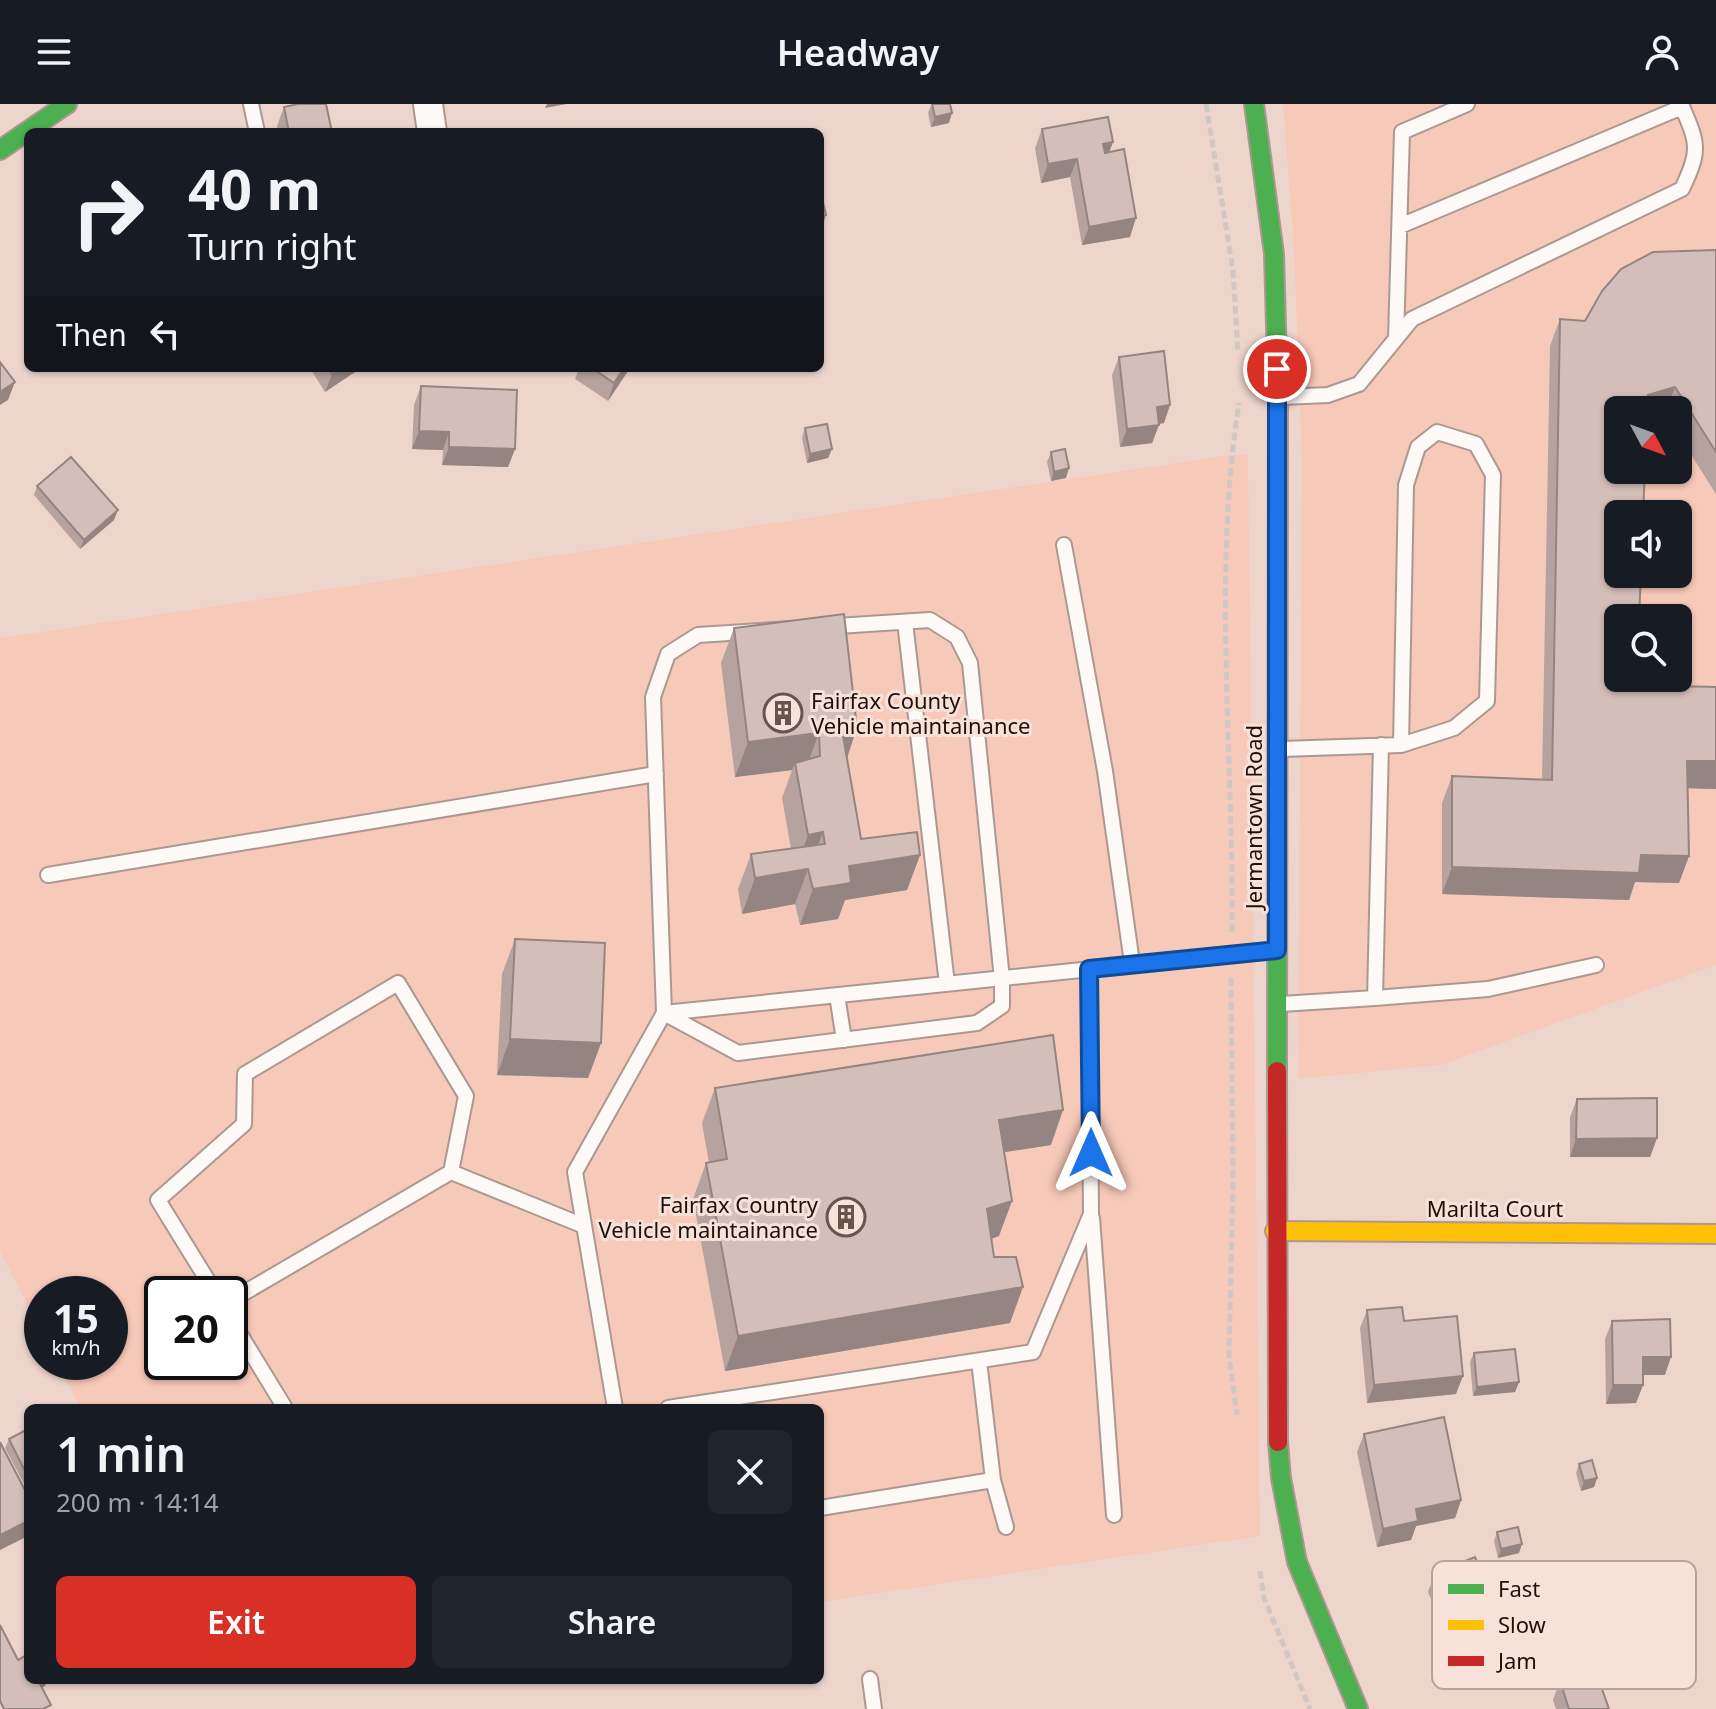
<!DOCTYPE html>
<meta charset="utf-8">
<style>
:root{--surface:#171b24;--page:#20242c;--text:#f1f3f6;--muted:#9ea1a6;--accent:#d93025}
body{margin:0;font-family:"Noto Sans",sans-serif;background:var(--page);color:var(--text);height:100vh;display:flex;flex-direction:column;font-size:30px;white-space:nowrap}
*{box-sizing:border-box;margin:0}
p{font-size:26px;color:var(--muted)}
.icon{flex:none;width:44px;height:44px;fill:none;stroke:currentColor;stroke-width:2;stroke-linecap:round;stroke-linejoin:round}
.map{position:relative;flex:1;overflow:hidden}
.details{position:absolute;left:24px;top:1300px;width:800px;height:280px;display:flex;flex-direction:column;background:var(--surface);border-radius:12px;box-shadow:0 2px 6px #0004}
.details>*{flex:none}
.hud{position:absolute;left:24px;top:24px;width:800px;height:244px;border-radius:12px;box-shadow:0 2px 6px #0004;background:#171b24;color:var(--text);overflow:hidden}
.needle{width:52px;rotate:131deg}
.buttons{position:absolute;left:1604px;top:292px;display:grid;gap:16px}
.buttons a{display:grid;place-items:center;width:88px;height:88px;border-radius:12px;background:var(--surface);box-shadow:0 2px 6px #0004;font-size:40px}
.speed{position:absolute;left:24px;top:1172px;display:flex;gap:16px;font-size:40px;font-weight:700;text-align:center}
.speed>*{display:grid;place-content:center;width:104px;height:104px;border-radius:50%;background:var(--surface);box-shadow:0 2px 6px #0004;line-height:1}
.speed small{font-size:20px;font-weight:400}
.speed .limit{border:4px solid #111;border-radius:12px;background:#fff;color:#111}
.pin{position:absolute;display:grid;place-items:center;width:68px;height:68px;color:#fff;margin:-34px;border:4px solid #fff;border-radius:50%;box-shadow:0 2px 8px #0007}
.me{position:absolute;width:88px;margin:-44px;rotate:0deg;stroke-linejoin:round;filter:drop-shadow(0 0 6px #0008)}
.turn{display:flex;align-items:center;gap:28px;height:168px;padding:0 32px;font-size:36px}
.turn .icon{width:104px;height:104px;stroke-width:2.5}
.turn b{display:block;font-size:56px;line-height:68px}
.then{display:flex;align-items:center;height:76px;padding:0 32px;background:#0003;gap:16px;font-size:30px}
.round{display:grid;place-items:center;flex:none;width:84px;height:84px;border-radius:12px;background:var(--page)}
.head{display:flex;align-items:center;justify-content:space-between;height:136px;padding:0 32px}
h1{font-size:48px;font-weight:600;line-height:60px}
.button{display:flex;gap:16px;margin-top:auto;padding:16px 32px}
.button a{flex:1;height:92px;border-radius:12px;background:var(--accent);color:#fff;font-size:32px;font-weight:600;line-height:92px;text-align:center}
.button a+a{background:var(--page);color:var(--text)}
header{display:flex;justify-content:space-between;align-items:center;height:104px;padding:0 32px;background:var(--surface);font-size:36px;font-weight:600}
.map>svg:first-child{display:block}
</style>
<header><svg class="icon" aria-label="menu" viewBox="0 0 24 24"><path d="M4 6h16M4 12h16M4 18h16"/></svg>Headway<svg class="icon" aria-label="person" viewBox="0 0 24 24"><circle cx="12" cy="8" r="4"/><path d="M4 21q1-7 8-7t8 7"/></svg></header>
<div class="map">
<svg width="1716" height="1605" viewBox="0 0 1716 1605">
<rect width="100%" height="100%" fill="#eed5cc"/>
<path fill="#f7c9b9" fill-rule="evenodd" d="M1283,0H1716V861L1441,961L1298,975L1302,360L1294,144ZM1618,306H1678V366H1618ZM1618,410H1678V470H1618ZM1618,514H1678V574H1618Z
M1230,351H1248L1260,1432L820,1498V1304H81L57,1258H110V1190H42V1228L0,1148V534ZM162,1190H230V1258H162Z"/>
<g fill="none" stroke-linecap="round" stroke-linejoin="round">
<defs>
<path id="lane" d="M251,0L257,28
M1400,122L1682,3
M1396,235L1402,28L1467,0
M1282,293L1328,291L1359,280L1412,215L1682,85C1701,45 1698,40 1681,0
M1064,441L1105,667L1132,859
M930,516L957,533L970,559L1002,875V902L977,919L738,949L664,909L653,593L668,550L698,531Z
M905,518L947,880
M1381,641L1375,894L1488,885L1596,861
M1281,645L1401,641L1454,624L1487,597L1493,371L1476,340L1437,328L1418,343L1406,381L1401,641
M48,771L656,670
M837,891L844,936
M1281,900L1375,894
M451,1068L584,1122
M1092,1114L1114,1411
M216,1190L158,1096L244,1020L245,970L398,879L466,992L451,1068L230,1197
M230,1214L285,1304
M615,1304L575,1068L664,909L1276,846
M668,1304L1033,1248L1091,1110L1089,865
M993,1376L1006,1423
M820,1404L993,1376L979,1257
M870,1575L874,1605"/>
<path id="street" d="M428,0L432,28"/>
<path id="fast" d="M1254,0L1274,150L1278,294L1277,967
M0,46L67,0
M1278,1338L1281,1374L1297,1458L1358,1605"/>
<path id="slow" d="M1275,1127L1716,1130"/>
<path id="jam" d="M1277,967L1278,1338"/>
</defs>
<use href="#lane" stroke="#ad9891" stroke-width="18"/>
<use href="#street" stroke="#ad9891" stroke-width="32"/>
<use href="#fast" stroke="#ad9891" stroke-width="22"/>
<use href="#slow" stroke="#ad9891" stroke-width="22"/>
<use href="#jam" stroke="#ad9891" stroke-width="22"/>
<path stroke="#cfc7c5" stroke-width="5" stroke-dasharray="8 4" stroke-linecap="butt" d="M1206,0L1233,166L1238,249
M1232,828C1234,653 1212,472 1239,299
M1231,874L1233,1078L1229,1252L1237,1311
M1260,1467L1264,1494L1310,1605"/>
<use href="#lane" stroke="#fcf9f7" stroke-width="14"/>
<use href="#street" stroke="#fcf9f7" stroke-width="28"/>
<use href="#fast" stroke="#4caf50" stroke-width="18"/>
<use href="#slow" stroke="#ffc107" stroke-width="18"/>
<use href="#jam" stroke="#c62828" stroke-width="18"/>
</g>
<path fill="#b6a3a0" d="M932,0L949,19L931,23L928,9Z
M284,3L332,28H278L277,22Z
M1042,25L1113,38L1109,48L1130,133L1082,141L1070,73L1041,79L1035,44Z
M1716,146V390L1678,330V306H1618L1637,581L1716,583V685L1688,684L1689,752L1679,779L1635,778L1629,796L1442,790V699L1452,672L1542,675L1550,242L1560,215L1585,217Z
M1119,253L1164,319L1159,320L1152,339L1120,343L1112,271Z
M310,264H361L325,288Z
M579,264H630L608,297L575,275Z
M421,282L515,345L508,363L442,361L443,346L412,345L414,301Z
M805,324L832,345L828,354L807,359L802,334Z
M1051,348L1066,374L1051,377L1047,358Z
M37,382L114,416L80,445L34,391Z
M734,524L847,654L861,735L920,751L907,786L845,796L838,815L800,821L795,800L742,810L738,785L751,750L791,745L782,694L792,666L735,673L721,559Z
M515,835L601,939L588,974L497,971L502,870Z
M715,984L1051,1041L1004,1048L999,1132L991,1135L994,1153L1010,1219L725,1267L693,1095L706,1059H709L702,1019Z
M1577,995L1657,1034L1650,1053H1570V1013Z
M1367,1206L1404,1217L1456,1290L1367,1299L1360,1224Z
M1612,1217L1665,1271H1643V1281L1636,1299L1606,1300L1605,1235Z
M1474,1249L1519,1278L1515,1288L1473,1292L1470,1258Z
M28,1325V1378L24,1380L5,1344L9,1335Z
M1364,1330L1461,1396L1455,1414L1416,1422L1411,1436L1377,1443L1357,1348Z
M1579,1360L1597,1374L1594,1383L1581,1387L1576,1369Z
M1497,1428L1519,1449L1498,1454L1494,1437Z
M1435,1469L1494,1535L1455,1551L1428,1488Z
M1560,1577L1609,1605H1556L1553,1596Z"/>
<path fill="#948582" d="M547,0H567L545,4Z
M952,9L949,19L931,23L935,13Z
M1113,38L1106,57L1103,40Z
M1077,55L1070,73L1041,79L1048,60Z
M826,111L823,120L820,121V112Z
M1136,114L1130,133L1082,141L1089,123Z
M341,264H361L325,288L332,270Z
M624,264H630L608,297L614,279Z
M15,278L8,296L0,301V288Z
M1675,283L1667,306H1642L1648,291Z
M1170,301L1164,319L1150,321L1157,303Z
M1159,321L1152,339L1120,343L1127,325Z
M419,327L449,328L443,346L412,345Z
M449,343L515,345L508,363L442,361Z
M832,345L828,354L807,359L810,350Z
M1069,364L1066,374L1051,377L1054,368Z
M118,406L114,416L80,445L84,436Z
M857,624L845,660L842,626Z
M819,629L806,664L795,659L792,666L735,673L748,638Z
M1687,657H1716V685L1677,684Z
M823,728L810,763L795,767L808,731Z
M920,751L907,786L845,796L838,815L800,821L813,785L849,762Z
M1641,751L1689,752L1679,779L1635,778L1629,796L1442,790L1452,763Z
M808,765L795,800L742,810L755,774Z
M510,935L601,939L588,974L497,971Z
M1063,1006L1051,1041L986,1051L999,1016Z
M1657,1034L1650,1053H1570L1576,1035Z
M1012,1097L999,1132L974,1141L987,1105Z
M1023,1183L1010,1219L725,1267L738,1232Z
M1643,1253H1671L1665,1271H1636Z
M1463,1272L1456,1290L1367,1299L1374,1281Z
M1519,1278L1515,1288L1473,1292L1477,1283Z
M1613,1281H1643L1636,1299L1606,1300Z
M28,1370V1378L24,1380L27,1371Z
M1597,1374L1594,1383L1581,1387L1584,1377Z
M1461,1396L1455,1414L1416,1422L1411,1436L1377,1443L1383,1425L1416,1405Z
M28,1417V1432L0,1446V1431Z
M1522,1440L1519,1449L1498,1454L1501,1445Z
M1501,1517L1494,1535L1455,1551L1461,1533Z
M34,1576H48L45,1582L29,1590Z"/>
<path fill="#d4beba" stroke="#948582" stroke-width="2" d="M298,0H326L332,28H289L284,3Z
M932,0H950L952,9L935,13Z
M1108,13L1113,38L1103,40L1105,49L1124,45L1136,114L1089,123L1077,55L1048,60L1042,25Z
M820,90H821L826,111L820,112Z
M1716,146V348L1675,283L1648,291L1647,306H1618V366H1645L1643,410H1618V470H1641L1639,514H1618V574H1637V581L1716,583V657H1687L1689,752L1641,751L1639,769L1452,763V672L1552,676L1560,215L1585,217L1602,187L1621,165L1653,148Z
M1164,247L1170,301L1157,303L1159,321L1127,325L1119,253Z
M0,258L15,278L0,288Z
M328,264H341L332,270Z
M592,264H624L614,279Z
M421,282L517,286L515,345L449,343V328L419,327Z
M827,320L832,345L810,350L805,324Z
M1065,345L1069,364L1054,368L1051,348Z
M71,353L118,406L84,436L37,382Z
M844,510L857,624L842,626L861,735L917,728L920,751L849,762L851,779L813,785L808,765L755,774L751,750L825,740L823,728L808,731L795,659L820,652L819,629L748,638L734,524Z
M515,835L605,839L601,939L510,935Z
M1053,931L1063,1006L999,1016L1012,1097L987,1105L994,1153H1016L1023,1183L738,1232L706,1059L727,1055L715,984Z
M1657,994V1034L1576,1035L1577,995Z
M1402,1203L1404,1217L1457,1212L1463,1272L1374,1281L1367,1206Z
M1670,1215L1671,1253H1643V1281H1613L1612,1217Z
M1515,1245L1519,1278L1477,1283L1474,1249Z
M1444,1313L1461,1396L1416,1405L1418,1417L1383,1425L1364,1330Z
M28,1325V1370L27,1371L9,1335Z
M0,1338L28,1392V1417L0,1431Z
M1592,1356L1597,1374L1584,1377L1579,1360Z
M1518,1423L1522,1440L1501,1445L1497,1428Z
M1475,1453L1501,1517L1461,1533L1435,1469Z
M0,1521L18,1556L28,1550V1576H38L51,1601L43,1605H4L0,1597Z
M1595,1565L1609,1605H1569L1560,1577Z"/>
<g fill="none" stroke-linecap="round" stroke-linejoin="round">
<defs>
<path id="route" d="M1091,1049L1089,865L1277,846V265"/>
</defs>
<use href="#route" stroke="#114b97" stroke-width="20"/>
<use href="#route" stroke="#1a73e8" stroke-width="14"/>
</g>
<defs>
<symbol id="building-ring" viewBox="-11 -11 22 22"><circle r="9.5" fill="#f8e1d9" stroke="#69544d" stroke-width="1.5"/><path d="M-4-6H4V6H1V3H-1V6H-4ZM-2.5-4.3h1.7v1.8h-1.7ZM.8-4.3h1.7v1.8H.8ZM-2.5-1h1.7V.8h-1.7ZM.8-1h1.7V.8H.8Z" fill="#69544d"/></symbol>
</defs>
<g fill-rule="evenodd">
<use href="#building-ring" x="761" y="587" width="44" height="44"/>
<use href="#building-ring" x="824" y="1091" width="44" height="44"/>
</g>
<g text-anchor="middle" dominant-baseline="central" stroke-width="6" stroke-linejoin="round" paint-order="stroke">
<g font-size="22" fill="#220f09" stroke="#f8e1d9" text-anchor="start">
<text x="811" y="596">Fairfax County<tspan x="811" dy="25">Vehicle maintainance</tspan></text>
<text x="818" y="1100" text-anchor="end">Fairfax Country<tspan x="818" dy="25">Vehicle maintainance</tspan></text>
</g>
<g font-size="22" fill="#220f09" stroke="#f8e1d9">
<text transform="translate(1253 713) rotate(-90)">Jermantown Road</text>
<text x="1495" y="1104">Marilta Court</text>
</g>
</g>
<rect x="1432" y="1457" width="264" height="128" rx="12" fill="#f8e1d9" stroke="#b8a29b" stroke-width="2"/>
<rect x="1448" y="1480" width="36" height="10" fill="#4caf50"/>
<rect x="1448" y="1516" width="36" height="10" fill="#ffc107"/>
<rect x="1448" y="1552" width="36" height="10" fill="#c62828"/>
<g font-size="22" fill="#220f09">
<text x="1498" y="1493">Fast</text>
<text x="1498" y="1529">Slow</text>
<text x="1498" y="1565">Jam</text>
</g>
</svg>
<div class="buttons">
<a><svg class="needle" viewBox="-14 -14 28 28"><path d="M0-13l5 13h-10z" fill="#e53935"/><path d="M0 13l5-13h-10z" fill="#9ea1a6"/></svg></a>
<a><svg class="icon" aria-label="sound" viewBox="0 0 24 24"><path d="M4 9h4l5-4v14l-5-4H4zM17 9q2 3 0 6"/></svg></a>
<a><svg class="icon" aria-label="search" viewBox="0 0 24 24"><circle cx="10" cy="10" r="6"/><path d="M15 15l6 6"/></svg></a>
</div>
<div class="speed"><div>15<small>km/h</small></div><div class="limit">20</div></div>
<div class="pin" style="left:1277px;top:265px;background:#d93025"><svg class="icon" aria-label="arrive" viewBox="0 0 24 24"><path d="M6 21V4h12l-3 4 3 4H6"/></svg></div>
<svg class="me" style="left:1091px;top:1049px" viewBox="-20 -20 40 40"><path d="M0-17L14 15 0 8-14 15z" fill="#1a73e8" stroke="#fff" stroke-width="4"/></svg>
<div class="hud">
<div class="turn"><svg class="icon" aria-label="right" viewBox="0 0 24 24"><path d="M7 20v-9h11M14 6l5 5-5 5"/></svg><div><b>40 m</b>Turn right</div></div>
<div class="then">Then<svg class="icon" aria-label="left" viewBox="0 0 24 24"><path d="M17 20v-9H6M10 6l-5 5 5 5"/></svg></div>
</div>
<section class="details">
<div class="head"><div><h1>1 min</h1><p>200 m · 14:14</p></div><a class="round"><svg class="icon" aria-label="close" viewBox="0 0 24 24"><path d="M6 6l12 12M18 6L6 18"/></svg></a></div>
<div class="button"><a>Exit</a><a>Share</a></div>
</section>
</div>
